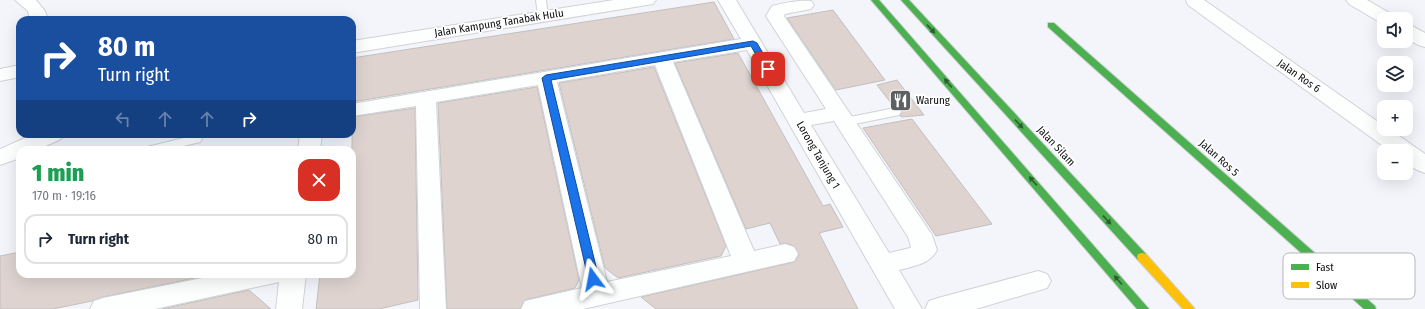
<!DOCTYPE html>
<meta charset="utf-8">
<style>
:root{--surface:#fff;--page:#f2f2f3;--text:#1f2937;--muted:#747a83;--line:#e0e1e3}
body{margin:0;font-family:"Fira Sans Condensed",sans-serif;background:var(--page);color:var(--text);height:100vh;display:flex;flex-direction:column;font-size:15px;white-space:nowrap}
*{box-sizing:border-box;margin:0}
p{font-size:13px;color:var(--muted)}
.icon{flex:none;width:22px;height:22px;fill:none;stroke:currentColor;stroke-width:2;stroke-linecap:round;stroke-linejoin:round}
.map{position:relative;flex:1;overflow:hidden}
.details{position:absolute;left:16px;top:146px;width:340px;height:132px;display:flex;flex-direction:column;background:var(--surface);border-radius:12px;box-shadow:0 4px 16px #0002}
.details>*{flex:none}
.banner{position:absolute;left:16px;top:16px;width:340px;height:122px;border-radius:12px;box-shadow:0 4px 16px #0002;background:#1a4fa0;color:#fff;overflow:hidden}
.tools{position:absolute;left:1377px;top:12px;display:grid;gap:8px}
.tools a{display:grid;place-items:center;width:36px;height:36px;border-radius:8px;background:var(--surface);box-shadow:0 4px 16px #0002;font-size:20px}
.pin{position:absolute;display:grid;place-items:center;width:34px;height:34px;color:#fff;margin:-17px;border-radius:8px;box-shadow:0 2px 6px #0006}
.me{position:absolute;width:44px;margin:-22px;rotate:347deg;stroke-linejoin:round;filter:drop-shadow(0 0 3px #0008)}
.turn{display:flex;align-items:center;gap:14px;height:84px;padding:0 16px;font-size:18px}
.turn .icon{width:52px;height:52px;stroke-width:2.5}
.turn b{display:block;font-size:28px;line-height:34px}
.lanes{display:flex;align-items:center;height:38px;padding:0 16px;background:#0003;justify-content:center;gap:20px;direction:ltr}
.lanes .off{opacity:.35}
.round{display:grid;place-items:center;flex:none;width:42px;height:42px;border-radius:12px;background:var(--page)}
.head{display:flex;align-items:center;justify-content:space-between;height:68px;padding:0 16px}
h1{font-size:24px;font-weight:800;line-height:30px;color:#1e9e55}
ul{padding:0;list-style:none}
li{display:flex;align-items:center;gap:12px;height:50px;margin:0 8px 6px;padding:0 8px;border:2px solid var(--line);border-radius:12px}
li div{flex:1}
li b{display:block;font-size:15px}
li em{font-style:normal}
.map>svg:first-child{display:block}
</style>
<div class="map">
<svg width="1425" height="309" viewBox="0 0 1425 309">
<rect width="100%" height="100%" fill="#f4f5fa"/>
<path fill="#ded3cf" stroke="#c1c0c1" d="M714,2L734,39L352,102V58Z
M833,10L885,80L836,90L787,18Z
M738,53L823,206L830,204L843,227L819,233L858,309H656L641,297L794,262L799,255L794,246L785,243L780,244L770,223L746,229L675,63Z
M654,67L726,246L721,256L618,278L605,268L559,83Z
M897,80L924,115L902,117L900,116L902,111L900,108L894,107L877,85Z
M537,87L579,280L575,288L525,300L520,309H447L438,103Z
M415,108L418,300L379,309H316L320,274H352V117Z
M912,119L992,224L936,236L863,128Z
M20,252V274H214L103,297L92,301L53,309H0V256Z
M249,290L271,309H162Z"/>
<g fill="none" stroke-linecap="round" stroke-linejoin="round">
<defs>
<path id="lane" d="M536,0H546L548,16L546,18H540L538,16Z
M895,108L899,109L901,112L899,115L845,126L841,125L839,122L841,119L845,118Z
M196,135L200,136L202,139L200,142L167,150H145L147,147Z"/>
<path id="street" d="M15,0H36L45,11L48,20H30L28,11Z
M614,0H656L653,4L647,5L352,53V41Z
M718,0H736L804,113L826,109L766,16L772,6C784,3 799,0 811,1L814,5L811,9L785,14L784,16L932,235L937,250C930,264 914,266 899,270L922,309H895L747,50L673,62L754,251L785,244L794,247L798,254L794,261L583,309H521L525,301L582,288L538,85L436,102L446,309H420L416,106L352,116V104L741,39ZM655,65L731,256L607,282L557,82ZM834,121L908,237L911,247L910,248L889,253L811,125Z
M1186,0H1204L1384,126V129H1389L1425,154V173L1417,170L1406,163V151H1390L1188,5Z
M1346,0H1367L1393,15L1396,19H1384V24L1381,23L1349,4Z
M1406,25L1412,26L1425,33V47L1418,45L1406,38Z
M20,65V77L0,81V69Z
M34,134H64L61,139L37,150H20V158L0,165V149Z
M300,134H322L320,150H298Z
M1038,271L1047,274L1051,281L1047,288L976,309H925L929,301L938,298Z
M222,274H306L302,309H276L279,282L155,309H90L94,301L103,298Z"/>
<path id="fast" d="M871,0H879L1149,309H1137Z
M901,0H909L1146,254L1147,257L1146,260L1142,261L1138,260Z
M1048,23H1054L1375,306L1376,309H1364L1048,27Z"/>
<path id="slow" d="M1142,253L1146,254L1195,309H1183L1138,260L1137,257L1138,254Z"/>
</defs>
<use href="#lane" stroke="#d1d2d6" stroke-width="2"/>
<use href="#street" stroke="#d1d2d6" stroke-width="2"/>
<use href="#fast" stroke="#d1d2d6" stroke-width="2"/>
<use href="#slow" stroke="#d1d2d6" stroke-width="2"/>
<use href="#lane" fill="#fdfefe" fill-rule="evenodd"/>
<use href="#street" fill="#fdfefe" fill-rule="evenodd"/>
<use href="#fast" fill="#4caf50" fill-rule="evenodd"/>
<use href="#slow" fill="#ffc107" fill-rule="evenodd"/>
</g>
<defs><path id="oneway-solid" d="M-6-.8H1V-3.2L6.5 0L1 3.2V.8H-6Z"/></defs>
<g fill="#2d5e30">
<use href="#oneway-solid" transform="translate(931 29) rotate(47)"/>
<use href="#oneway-solid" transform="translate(948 83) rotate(-131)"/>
<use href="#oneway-solid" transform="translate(1019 124) rotate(47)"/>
<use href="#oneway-solid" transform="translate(1033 181) rotate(-131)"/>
<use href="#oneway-solid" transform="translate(1107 220) rotate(47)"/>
<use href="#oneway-solid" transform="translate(1118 280) rotate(-131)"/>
</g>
<path fill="#1a73e8" stroke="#114b97" d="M753,41L757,43L772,69L771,71H765L751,46L551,80L599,279L597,282L593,283L589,282L542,78L546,75Z"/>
<defs>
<symbol id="restaurant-square" viewBox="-11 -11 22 22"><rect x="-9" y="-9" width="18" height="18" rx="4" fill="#5e5f63" stroke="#fff"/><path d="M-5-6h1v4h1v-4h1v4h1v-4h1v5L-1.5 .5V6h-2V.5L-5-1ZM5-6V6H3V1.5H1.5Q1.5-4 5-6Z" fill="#fff"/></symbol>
</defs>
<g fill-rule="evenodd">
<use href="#restaurant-square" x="888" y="88" width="25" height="25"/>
</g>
<g text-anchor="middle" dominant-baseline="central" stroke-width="3.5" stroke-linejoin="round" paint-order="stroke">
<g font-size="11" fill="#0e0e11" stroke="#fff">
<text transform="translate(499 23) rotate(-9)">Jalan Kampung Tanabak Hulu</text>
<text transform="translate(1299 76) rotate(35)">Jalan Ros 6</text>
<text transform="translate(1056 146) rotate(47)">Jalan Silam</text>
<text transform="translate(818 155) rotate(60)">Lorong Tanjung 1</text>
<text transform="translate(1219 158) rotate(42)">Jalan Ros 5</text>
</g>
<g font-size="11" fill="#0e0e11" stroke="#fff" text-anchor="start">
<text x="916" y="100">Warung</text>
</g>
</g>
<rect x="1283" y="253" width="132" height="46" rx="6" fill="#fff" stroke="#b7b7b8" stroke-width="1"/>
<rect x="1291" y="264" width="18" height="6" fill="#4caf50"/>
<rect x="1291" y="282" width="18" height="6" fill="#ffc107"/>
<g font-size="11" fill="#0e0e11">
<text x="1316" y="271">Fast</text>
<text x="1316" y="289">Slow</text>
</g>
</svg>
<div class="tools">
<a><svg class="icon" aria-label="sound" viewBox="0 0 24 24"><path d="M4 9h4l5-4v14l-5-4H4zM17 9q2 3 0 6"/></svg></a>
<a><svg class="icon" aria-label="layers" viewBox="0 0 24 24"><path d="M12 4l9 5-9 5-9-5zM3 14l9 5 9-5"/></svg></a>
<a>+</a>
<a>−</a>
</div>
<div class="pin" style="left:768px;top:69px;background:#d93025"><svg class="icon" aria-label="arrive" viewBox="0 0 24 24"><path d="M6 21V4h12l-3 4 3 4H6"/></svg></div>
<svg class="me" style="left:593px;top:279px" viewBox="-20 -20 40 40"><path d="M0-17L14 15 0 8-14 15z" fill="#1a73e8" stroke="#fff" stroke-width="4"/></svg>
<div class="banner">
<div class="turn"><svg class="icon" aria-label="right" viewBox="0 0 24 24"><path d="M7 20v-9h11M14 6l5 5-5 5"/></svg><div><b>80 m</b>Turn right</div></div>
<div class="lanes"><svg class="icon off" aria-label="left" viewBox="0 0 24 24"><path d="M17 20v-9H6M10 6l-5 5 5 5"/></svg><svg class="icon off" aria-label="ahead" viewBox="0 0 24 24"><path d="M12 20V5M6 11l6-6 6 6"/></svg><svg class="icon off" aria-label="ahead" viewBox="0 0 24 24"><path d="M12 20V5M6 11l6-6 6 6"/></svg><svg class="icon" aria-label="right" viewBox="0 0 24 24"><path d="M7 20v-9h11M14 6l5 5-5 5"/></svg></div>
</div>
<section class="details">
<div class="head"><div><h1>1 min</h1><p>170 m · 19:16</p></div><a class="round" style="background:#d93025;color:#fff"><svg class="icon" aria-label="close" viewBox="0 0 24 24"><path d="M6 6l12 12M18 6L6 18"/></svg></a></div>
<ul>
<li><svg class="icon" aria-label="right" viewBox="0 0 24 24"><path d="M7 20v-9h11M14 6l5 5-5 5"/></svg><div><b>Turn right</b></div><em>80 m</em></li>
</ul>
</section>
</div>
